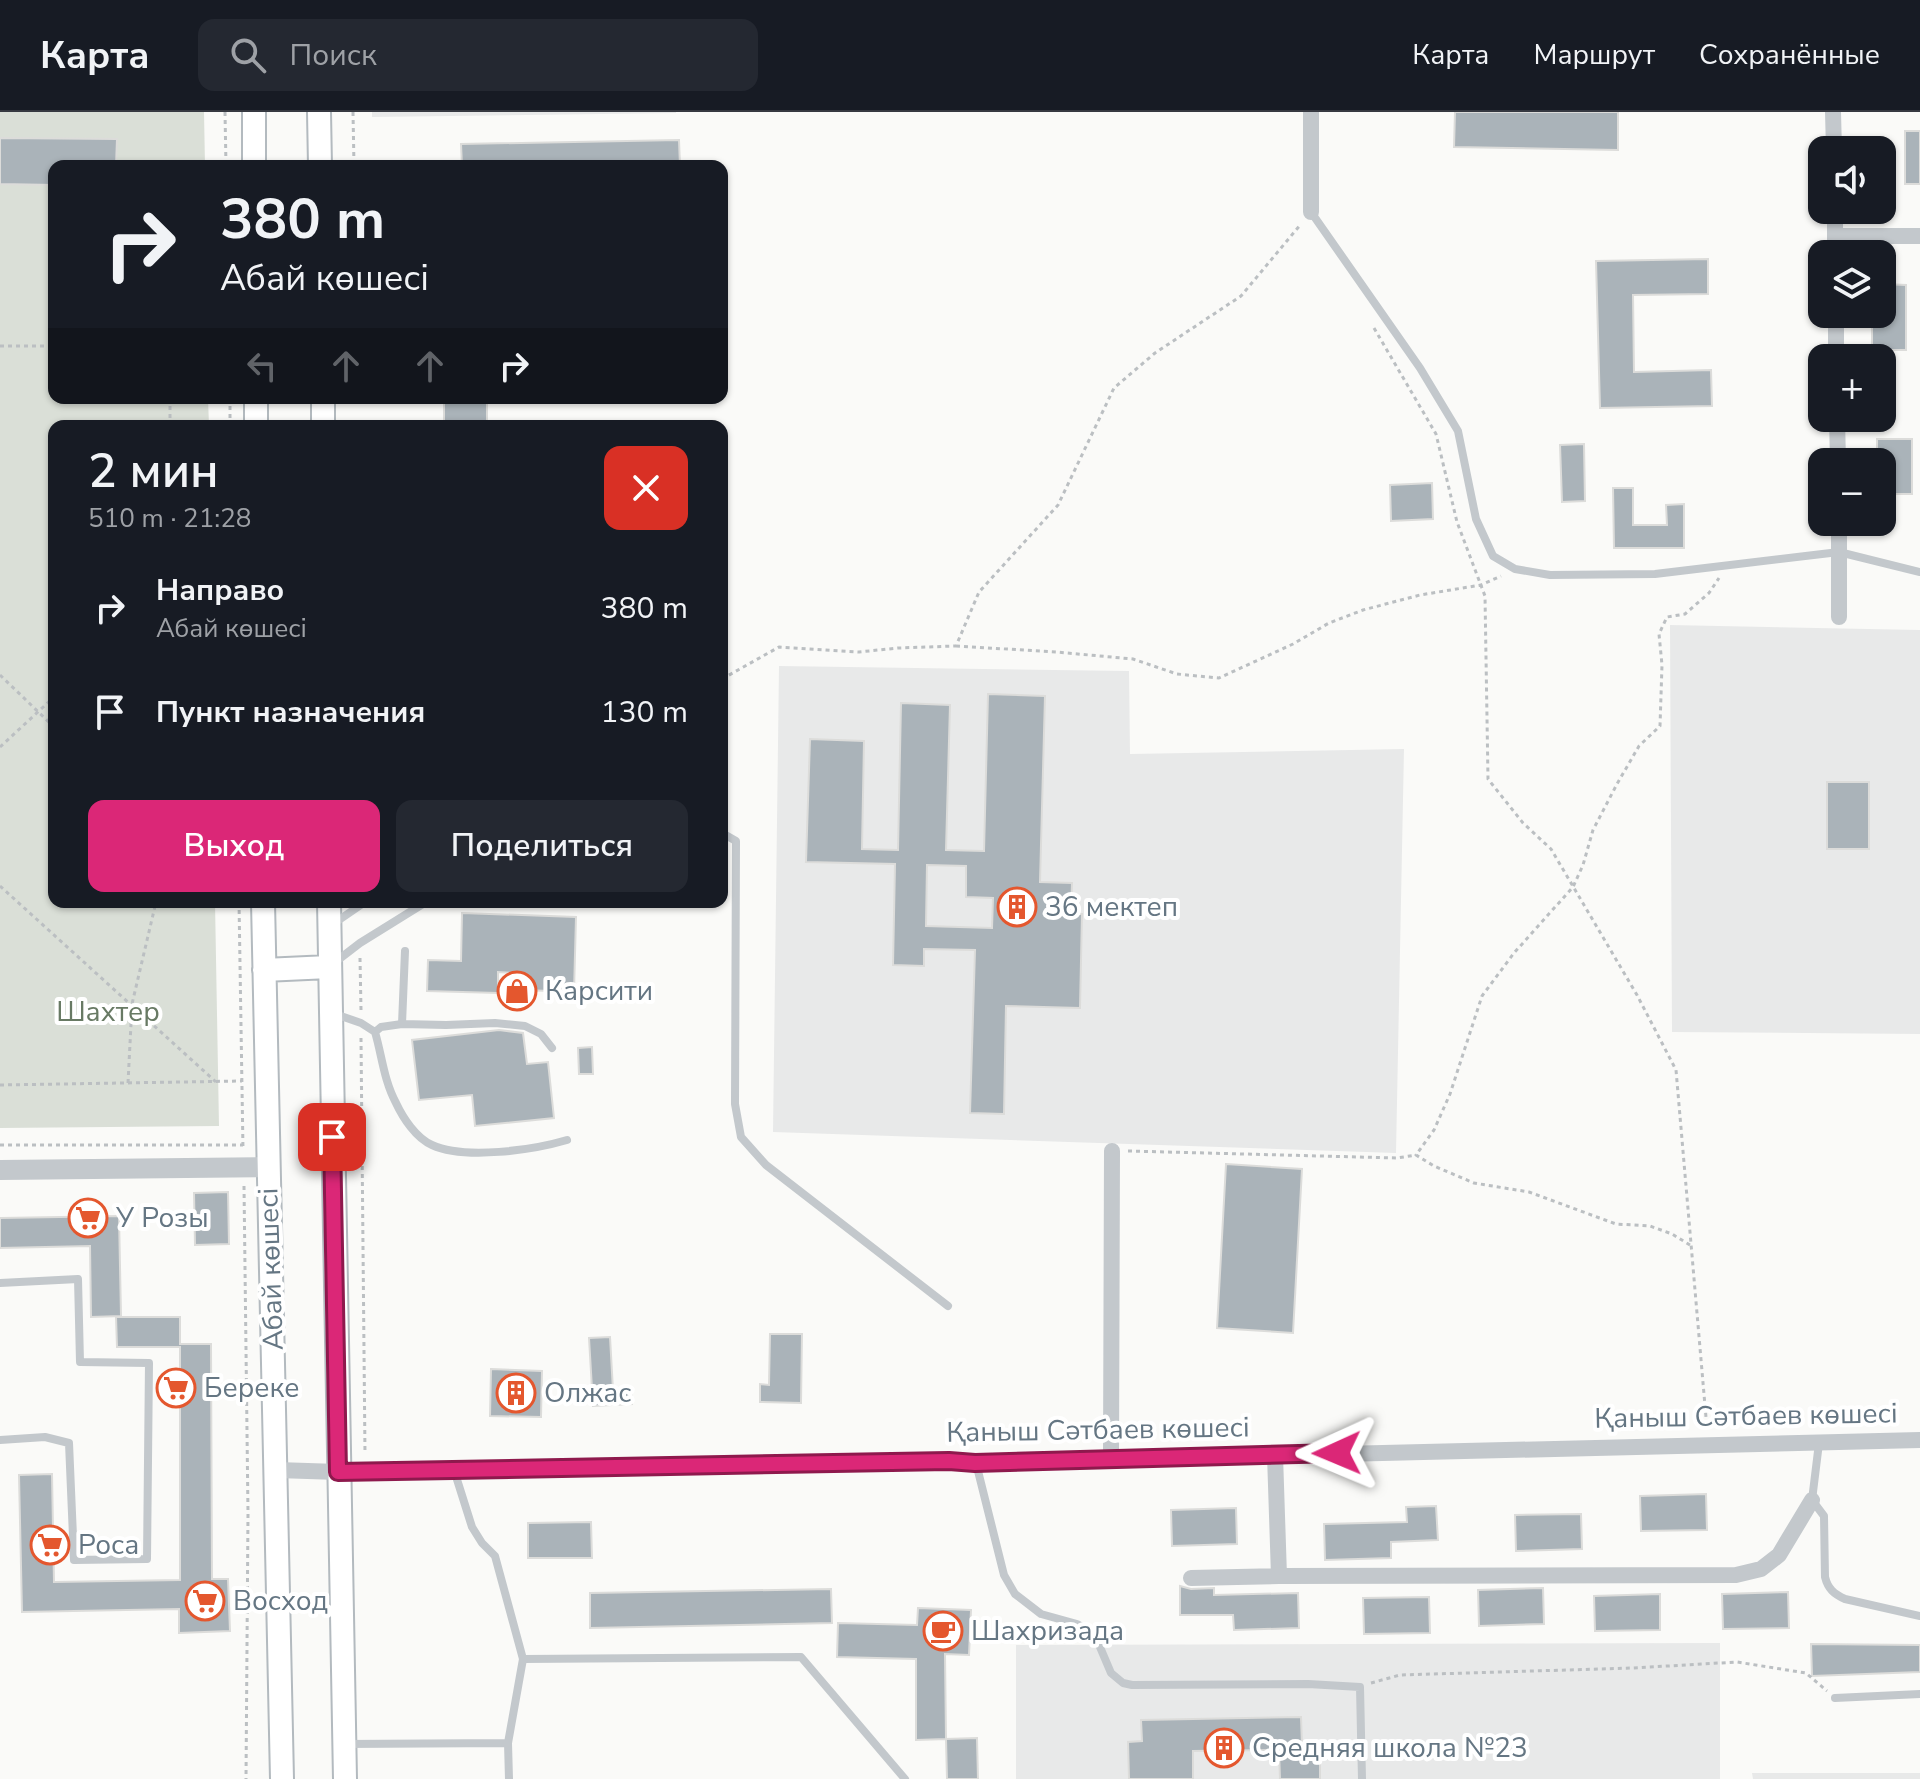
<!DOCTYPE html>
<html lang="ru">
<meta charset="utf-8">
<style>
:root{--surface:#171b24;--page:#242831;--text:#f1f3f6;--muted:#9ea1a6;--line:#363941;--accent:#db2777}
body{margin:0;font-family:"Nunito Sans",sans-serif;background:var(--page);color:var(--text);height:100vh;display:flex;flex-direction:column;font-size:30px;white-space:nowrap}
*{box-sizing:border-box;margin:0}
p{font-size:26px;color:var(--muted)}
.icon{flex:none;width:44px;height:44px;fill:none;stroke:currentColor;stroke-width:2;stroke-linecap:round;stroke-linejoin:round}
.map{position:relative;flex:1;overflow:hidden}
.sheet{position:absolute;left:48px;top:308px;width:680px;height:488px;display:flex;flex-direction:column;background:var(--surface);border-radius:16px;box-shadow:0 2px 6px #0004}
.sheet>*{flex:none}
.hud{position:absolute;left:48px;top:48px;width:680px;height:244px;border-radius:16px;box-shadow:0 2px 6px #0004;background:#171b24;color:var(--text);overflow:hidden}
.fabs{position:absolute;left:1808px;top:24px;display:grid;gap:16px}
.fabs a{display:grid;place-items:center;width:88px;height:88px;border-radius:16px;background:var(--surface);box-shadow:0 2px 6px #0004;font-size:40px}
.pin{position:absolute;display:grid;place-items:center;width:68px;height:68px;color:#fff;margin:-34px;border-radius:16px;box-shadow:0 4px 12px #0006}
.me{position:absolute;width:88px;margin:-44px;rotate:269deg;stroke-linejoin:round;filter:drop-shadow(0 0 6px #0008)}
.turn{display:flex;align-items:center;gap:28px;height:168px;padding:0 40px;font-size:36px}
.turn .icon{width:104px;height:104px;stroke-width:2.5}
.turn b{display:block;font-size:56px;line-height:68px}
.lanes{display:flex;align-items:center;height:76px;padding:0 40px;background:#0003;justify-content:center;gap:40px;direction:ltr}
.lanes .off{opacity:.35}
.round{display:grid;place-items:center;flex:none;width:84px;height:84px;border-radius:16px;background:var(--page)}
.headline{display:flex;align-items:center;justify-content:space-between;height:136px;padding:0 40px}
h1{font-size:48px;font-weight:600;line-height:60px}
.action{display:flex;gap:16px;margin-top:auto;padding:16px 40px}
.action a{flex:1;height:92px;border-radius:16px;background:var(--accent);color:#fff;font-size:32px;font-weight:600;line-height:92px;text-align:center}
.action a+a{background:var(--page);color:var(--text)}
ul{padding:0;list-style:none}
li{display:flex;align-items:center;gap:24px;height:104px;padding:0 40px}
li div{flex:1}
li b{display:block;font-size:30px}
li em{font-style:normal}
header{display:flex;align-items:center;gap:48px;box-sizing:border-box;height:112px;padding:0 40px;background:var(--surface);border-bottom:2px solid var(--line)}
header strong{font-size:38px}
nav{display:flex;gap:44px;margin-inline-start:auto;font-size:28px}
.search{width:560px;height:72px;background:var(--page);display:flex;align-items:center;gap:20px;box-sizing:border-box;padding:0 28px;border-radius:16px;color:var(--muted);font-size:30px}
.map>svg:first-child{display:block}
</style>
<header>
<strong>Карта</strong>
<div class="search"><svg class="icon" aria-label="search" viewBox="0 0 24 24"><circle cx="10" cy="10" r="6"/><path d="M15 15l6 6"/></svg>Поиск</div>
<nav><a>Карта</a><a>Маршрут</a><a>Сохранённые</a></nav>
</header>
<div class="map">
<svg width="1920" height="1667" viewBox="0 0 1920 1667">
<rect width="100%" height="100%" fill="#fafaf8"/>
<path fill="#e8e9e9" d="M372,0H676V1L372,5Z
M1670,513L1920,518V922L1672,920Z
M779,554L1129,559L1130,642L1404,637L1396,1041L773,1020Z
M1720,1531V1667H1016V1533Z
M1752,1661H1920V1667H1753Z"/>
<path fill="#dadfd7" d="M0,0H204L205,54H54V286H208L209,314H54V790H215L219,1014L0,1016Z"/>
<path fill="#aab3b9" stroke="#dcdcda" stroke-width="2" fill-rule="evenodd" d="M1455,0H1618V38L1454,35Z
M1905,19H1920V72H1905Z
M0,26L117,27L116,54H54V73L0,72Z
M679,28L680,54H462L461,32Z
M1708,147V182L1633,183L1634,260L1711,258L1712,294L1600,296L1596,149Z
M1882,172L1906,173V238H1872V202H1882Z
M444,286H487V314H444Z
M1877,327H1912V382H1882V350H1877Z
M1584,332L1585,389L1562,390L1560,333Z
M1432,371L1433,407L1391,409L1390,373Z
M1613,376H1633V413H1667L1666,393L1684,392V436H1614Z
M988,582L1045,584L1040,770L1072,771L1071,802H1082L1080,896L1006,894L1004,1002L970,1001L975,838L924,837V854L893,853L895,752L806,750L810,627L864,629L862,737L898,738L901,591L950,593L946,738L984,739ZM927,753L966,754V785L993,786L992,816L926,814Z
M1827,670H1869V737H1827Z
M462,801L576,805L574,880L525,878L526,862L498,860V881L427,879L428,848L461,849Z
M499,918L523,921L527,952L548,950L554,1006L475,1014L472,983L419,988L412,928Z
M592,935L593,962H579L578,936Z
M1226,1052L1302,1057L1293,1221L1217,1216Z
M228,1080L229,1132L195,1133L194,1081Z
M119,1104L121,1204L91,1205L90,1134L0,1136V1106Z
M116,1205H180V1232H211L212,1467H228L230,1519L179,1521V1497L22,1500L19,1363L52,1362L54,1470L180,1468V1235H117Z
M770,1222H802L801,1291L760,1290V1272L769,1273Z
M610,1225L613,1278L631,1277L632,1292L593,1294L589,1226Z
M491,1257L542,1259L541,1305L490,1304Z
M1706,1382L1707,1418L1641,1419L1640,1384Z
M1436,1394L1438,1428L1391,1430V1446L1325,1448L1324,1412L1407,1410L1406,1395Z
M1236,1396L1237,1432L1172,1434L1171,1398Z
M1581,1402L1582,1437L1516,1439L1515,1403Z
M591,1410L592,1446H528V1411Z
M1180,1474L1191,1477L1214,1476V1483L1298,1481L1299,1516L1234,1518L1233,1503H1180Z
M1543,1476L1544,1512L1479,1514L1478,1478Z
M831,1477L832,1511L590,1516V1481Z
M1788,1480L1789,1516L1723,1517L1722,1482Z
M1660,1482V1518L1595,1519L1594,1484Z
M1429,1485L1430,1521L1364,1522L1363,1486Z
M918,1496L971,1498L969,1543L945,1542L946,1627L916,1628V1547L837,1545L838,1511L917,1513Z
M1811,1532L1920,1533V1560L1812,1564Z
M1301,1605L1302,1633H1320V1667H1280L1279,1638L1193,1639V1667H1129L1128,1630L1142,1629L1141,1608Z
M977,1626L978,1667H947L946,1627Z"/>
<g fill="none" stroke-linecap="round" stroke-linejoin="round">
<defs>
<path id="secondary" d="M254,0V54
M319,0L320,54
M256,286V314
M323,286V314
M263,790L282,1667
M329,790L345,1667
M264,858L329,855"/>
</defs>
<use href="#secondary" stroke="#b3babf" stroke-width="26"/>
<path stroke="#bbbfc2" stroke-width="3" stroke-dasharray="4 4" stroke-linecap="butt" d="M225,0L226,54
M353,0L354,54
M1374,216L1436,322L1457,410L1485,484L1488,667L1523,711L1551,737L1637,883L1676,958L1707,1317
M0,234H54
M170,286V314
M230,286V314
M956,534L1056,540L1133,547L1177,562L1219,566L1293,532L1329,511L1363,498L1420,483L1481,473L1501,464
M0,563L54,615
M722,567L779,535L859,540L898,536L956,534L979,480L1058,393L1114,276L1155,241L1241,184L1301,112
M0,635L54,585
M0,774L216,970
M239,790L243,1038
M360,846L361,898
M361,926L365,1342
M128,971L132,892L156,790
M0,973L242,969
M0,1033H243
M1128,1039L1397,1046L1416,1043
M244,1074L248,1401L246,1667
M1690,1133L1672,1122L1650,1114L1616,1112L1529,1080L1474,1071L1434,1054L1416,1043L1434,1018L1450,982L1482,884L1514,841L1573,775L1583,753L1593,718L1617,672L1639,634L1660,614L1662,553L1659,522L1667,505L1685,502L1709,481L1719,466
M1371,1571L1400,1563L1633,1556L1737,1550L1806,1561L1827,1579"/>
<path stroke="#c3c8cc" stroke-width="8" d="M1311,100L1420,256L1458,319L1476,407L1493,444L1515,457L1550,463L1655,462L1839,440L1920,460
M722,721L736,729L735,992L741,1025L766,1053L948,1194
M333,812L365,790
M334,851L360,831L426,790
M335,902L361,911L375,920C382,944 384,969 396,991C403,1006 416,1026 432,1033C465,1048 533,1038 567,1028
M402,912L405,839
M375,920L381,915L402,912L446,913L495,911L525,914L541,922L552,936
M0,1171L78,1167L80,1250L149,1251L147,1447L74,1448L69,1331L45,1325L0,1328
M1819,1331L1812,1388L1824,1404L1825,1465C1828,1477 1834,1482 1845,1487L1920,1504
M976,1351L1004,1463L1015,1482L1041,1502L1077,1512L1089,1519L1097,1528L1111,1561L1123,1571L1132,1573L1308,1572L1360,1575L1362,1667
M454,1358L472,1415L482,1431L495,1444L523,1547L508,1631
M523,1547L801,1545L905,1667
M1835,1586L1920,1582
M345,1632L508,1631L509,1667"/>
<path stroke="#c3c8cc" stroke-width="16" d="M1833,0L1834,38
M1835,98V142
M1311,100V0
M1835,124H1920
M1836,202V246
M1837,306L1838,350
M1839,410V505
M1275,1343L1279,1464
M1111,1347L1112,1039
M277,1358L338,1360L949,1349L975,1351L1920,1328
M1191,1466L1279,1464L1736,1463L1761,1457L1779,1443L1812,1388"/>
<path stroke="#c3c8cc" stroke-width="20" d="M0,1058L268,1055"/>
<use href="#secondary" stroke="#fff" stroke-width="22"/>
</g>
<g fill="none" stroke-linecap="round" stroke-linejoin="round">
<defs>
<path id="route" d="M332,1025L338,1360L949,1349L975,1351L1337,1341"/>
</defs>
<use href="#route" stroke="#8e194d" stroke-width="20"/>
<use href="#route" stroke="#db2777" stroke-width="14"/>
</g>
<defs>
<symbol id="building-ring" viewBox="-11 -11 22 22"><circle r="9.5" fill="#fff" stroke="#e4572e" stroke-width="1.5"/><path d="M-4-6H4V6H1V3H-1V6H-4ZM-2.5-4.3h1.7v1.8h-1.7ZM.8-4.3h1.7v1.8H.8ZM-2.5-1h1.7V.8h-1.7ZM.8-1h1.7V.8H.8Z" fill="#e4572e"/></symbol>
<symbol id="shop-ring" viewBox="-11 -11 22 22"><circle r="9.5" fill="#fff" stroke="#e4572e" stroke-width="1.5"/><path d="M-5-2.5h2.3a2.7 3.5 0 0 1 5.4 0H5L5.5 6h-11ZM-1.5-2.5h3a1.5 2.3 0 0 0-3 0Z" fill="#e4572e"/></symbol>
<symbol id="supermarket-ring" viewBox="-11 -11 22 22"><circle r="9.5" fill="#fff" stroke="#e4572e" stroke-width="1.5"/><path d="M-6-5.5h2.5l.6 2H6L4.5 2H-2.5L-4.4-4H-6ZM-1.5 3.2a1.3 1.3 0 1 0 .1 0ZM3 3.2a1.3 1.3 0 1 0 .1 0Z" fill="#e4572e"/></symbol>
<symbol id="cafe-ring" viewBox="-11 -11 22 22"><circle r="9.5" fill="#fff" stroke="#e4572e" stroke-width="1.5"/><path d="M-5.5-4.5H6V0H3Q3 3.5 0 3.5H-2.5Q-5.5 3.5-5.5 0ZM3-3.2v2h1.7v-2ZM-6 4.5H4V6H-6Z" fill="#e4572e"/></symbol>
</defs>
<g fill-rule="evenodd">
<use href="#building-ring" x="995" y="773" width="44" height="44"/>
<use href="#shop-ring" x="495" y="857" width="44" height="44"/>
<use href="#supermarket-ring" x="66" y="1084" width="44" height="44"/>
<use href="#supermarket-ring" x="154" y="1254" width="44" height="44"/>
<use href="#building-ring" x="494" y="1259" width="44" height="44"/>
<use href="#supermarket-ring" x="28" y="1411" width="44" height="44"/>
<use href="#supermarket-ring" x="183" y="1467" width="44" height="44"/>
<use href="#cafe-ring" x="921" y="1497" width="44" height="44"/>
<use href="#building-ring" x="1202" y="1614" width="44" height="44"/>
</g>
<g text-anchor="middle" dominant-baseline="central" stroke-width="8" stroke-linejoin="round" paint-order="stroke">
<g font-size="28" fill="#657683" stroke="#fff" text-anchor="start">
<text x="1045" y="795">36 мектеп</text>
<text x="545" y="879">Карсити</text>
<text x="116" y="1106">У Розы</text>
<text x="204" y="1276">Береке</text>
<text x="544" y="1281">Олжас</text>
<text x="78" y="1433">Роса</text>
<text x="233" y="1489">Восход</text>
<text x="971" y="1519">Шахризада</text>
<text x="1252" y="1636">Средняя школа №23</text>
</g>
<g font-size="28" fill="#687a64" stroke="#fff">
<text x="108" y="900">Шахтер</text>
</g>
<g font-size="28" fill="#657683" stroke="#fff">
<text transform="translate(271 1157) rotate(-92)">Абай көшесі</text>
<text transform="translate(1746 1304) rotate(-1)">Қаныш Сәтбаев көшесі</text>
<text transform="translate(1098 1318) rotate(-1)">Қаныш Сәтбаев көшесі</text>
</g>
</g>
</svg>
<div class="fabs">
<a><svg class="icon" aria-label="sound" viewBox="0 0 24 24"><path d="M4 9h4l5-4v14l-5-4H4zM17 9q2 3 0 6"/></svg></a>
<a><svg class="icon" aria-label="layers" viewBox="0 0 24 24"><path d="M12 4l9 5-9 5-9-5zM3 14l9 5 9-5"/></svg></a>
<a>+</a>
<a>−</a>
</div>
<div class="pin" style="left:332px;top:1025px;background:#d93025"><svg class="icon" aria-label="arrive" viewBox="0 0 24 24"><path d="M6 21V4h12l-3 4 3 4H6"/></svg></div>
<svg class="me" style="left:1337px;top:1341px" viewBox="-20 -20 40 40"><path d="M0-17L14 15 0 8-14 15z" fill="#db2777" stroke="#fff" stroke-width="4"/></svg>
<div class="hud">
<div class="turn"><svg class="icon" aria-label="right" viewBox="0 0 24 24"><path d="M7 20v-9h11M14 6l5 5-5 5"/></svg><div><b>380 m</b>Абай көшесі</div></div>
<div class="lanes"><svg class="icon off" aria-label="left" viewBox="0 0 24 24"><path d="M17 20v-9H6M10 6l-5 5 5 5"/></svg><svg class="icon off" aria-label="ahead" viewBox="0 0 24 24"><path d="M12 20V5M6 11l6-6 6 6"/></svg><svg class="icon off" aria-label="ahead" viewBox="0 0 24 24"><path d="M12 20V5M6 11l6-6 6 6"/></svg><svg class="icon" aria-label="right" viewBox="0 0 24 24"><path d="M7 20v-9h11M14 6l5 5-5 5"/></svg></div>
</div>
<section class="sheet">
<div class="headline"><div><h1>2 мин</h1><p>510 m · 21:28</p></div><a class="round" style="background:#d93025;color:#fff"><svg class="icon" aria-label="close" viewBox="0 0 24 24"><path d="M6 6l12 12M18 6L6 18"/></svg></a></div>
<ul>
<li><svg class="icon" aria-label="right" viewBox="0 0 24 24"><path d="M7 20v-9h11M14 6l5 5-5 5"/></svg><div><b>Направо</b><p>Абай көшесі</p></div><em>380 m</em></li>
<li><svg class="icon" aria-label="arrive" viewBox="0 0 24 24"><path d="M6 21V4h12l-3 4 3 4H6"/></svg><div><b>Пункт назначения</b></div><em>130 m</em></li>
</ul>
<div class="action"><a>Выход</a><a>Поделиться</a></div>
</section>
</div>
